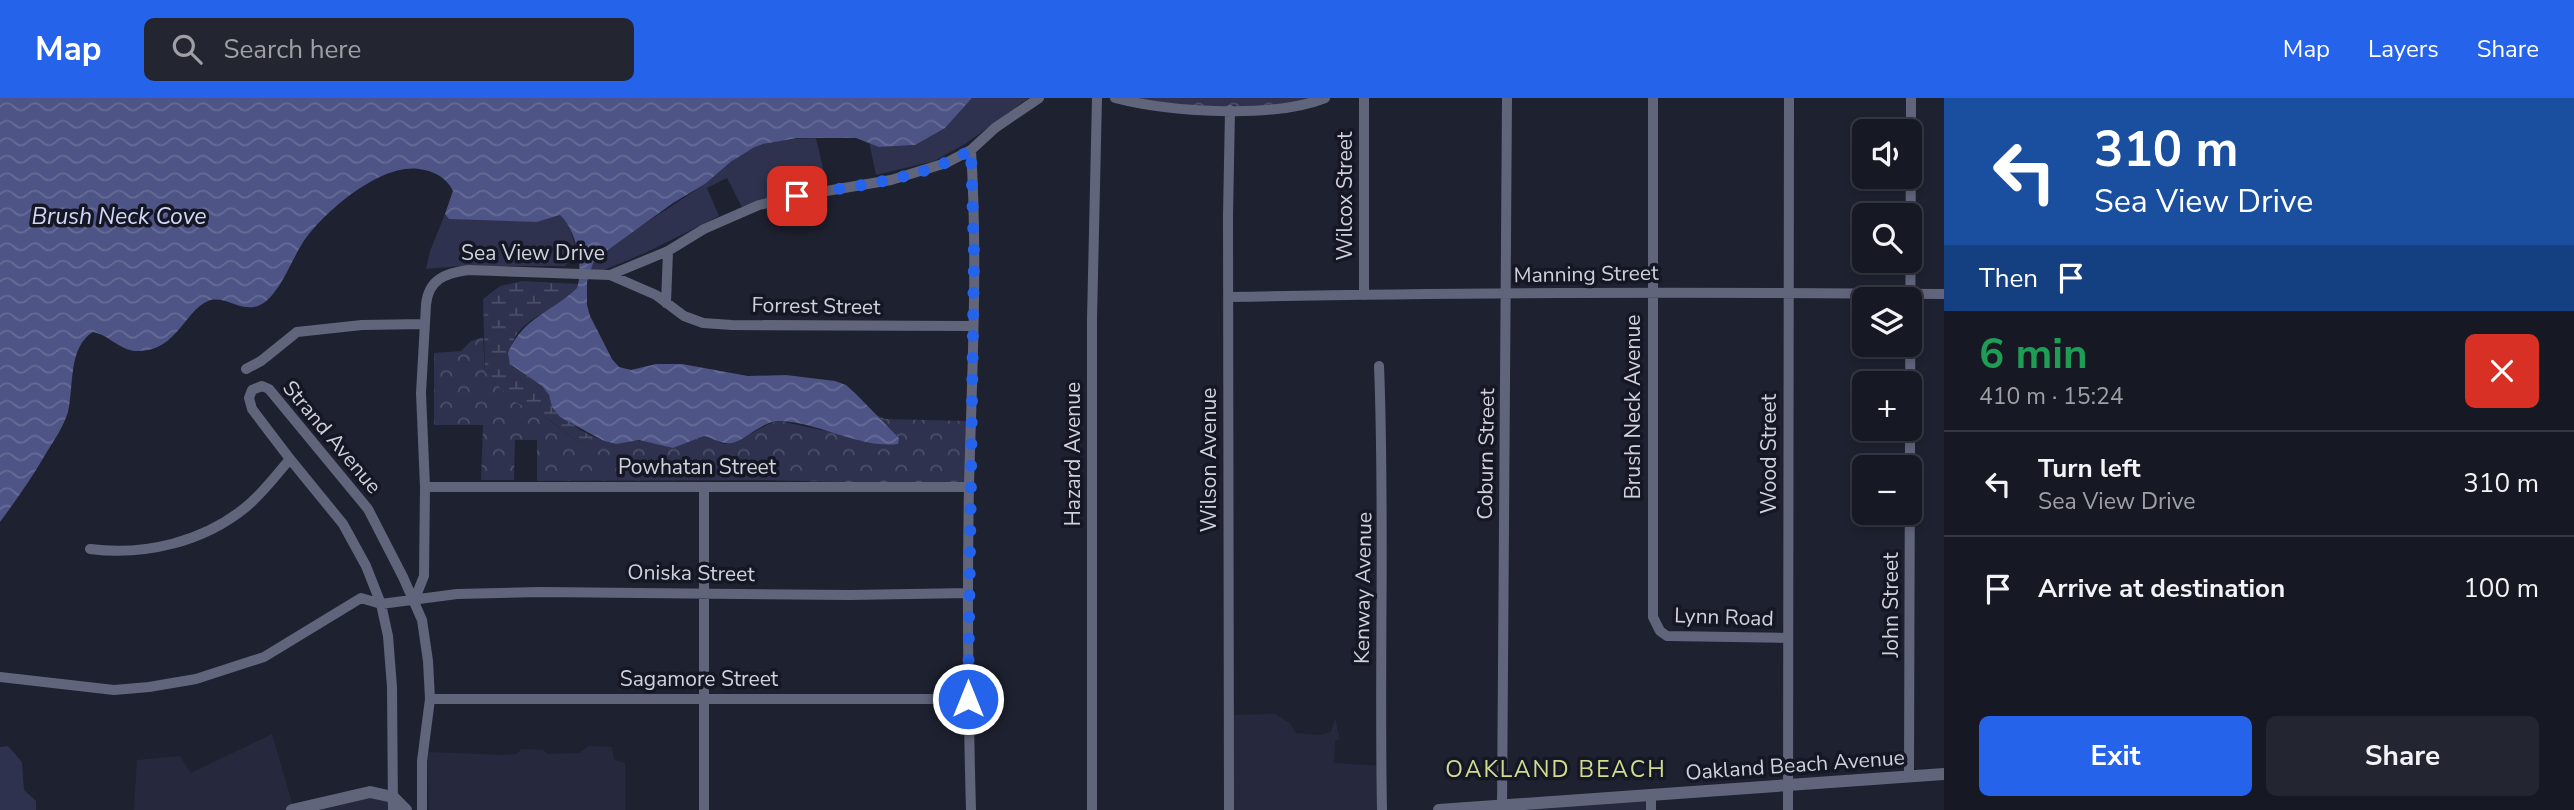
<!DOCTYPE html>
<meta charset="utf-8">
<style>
:root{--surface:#161923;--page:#232630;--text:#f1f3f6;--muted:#9ea0a6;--line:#353841;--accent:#2563eb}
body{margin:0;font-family:"Nunito Sans",sans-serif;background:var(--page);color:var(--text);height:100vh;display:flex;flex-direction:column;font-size:26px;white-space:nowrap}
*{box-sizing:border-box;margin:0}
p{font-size:23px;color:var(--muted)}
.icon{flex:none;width:38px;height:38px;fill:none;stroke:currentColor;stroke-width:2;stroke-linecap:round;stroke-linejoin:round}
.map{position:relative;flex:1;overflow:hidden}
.drawer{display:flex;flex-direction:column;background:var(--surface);width:630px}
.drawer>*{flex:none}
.hud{background:#1a4fa0;color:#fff;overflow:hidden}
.tools{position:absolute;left:1852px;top:21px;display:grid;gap:14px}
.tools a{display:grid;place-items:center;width:70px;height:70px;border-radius:10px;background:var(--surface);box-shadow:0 4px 10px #0003,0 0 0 2px var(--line);font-size:35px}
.pin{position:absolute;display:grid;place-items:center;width:60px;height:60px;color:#fff;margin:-30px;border-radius:14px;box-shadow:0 4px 10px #0006}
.me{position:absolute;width:77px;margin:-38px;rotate:0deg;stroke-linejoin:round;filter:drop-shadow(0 0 5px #0008)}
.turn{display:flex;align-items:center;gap:24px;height:147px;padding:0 35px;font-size:32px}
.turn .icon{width:91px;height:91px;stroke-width:2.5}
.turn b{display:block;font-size:49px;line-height:60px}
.then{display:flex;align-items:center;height:66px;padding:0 35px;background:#0003;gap:14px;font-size:26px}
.round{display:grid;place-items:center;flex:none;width:74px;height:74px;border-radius:10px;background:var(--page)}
.overview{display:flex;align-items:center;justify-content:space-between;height:119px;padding:0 35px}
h1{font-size:42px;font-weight:700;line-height:52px;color:#1e9e55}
.button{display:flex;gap:14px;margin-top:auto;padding:14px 35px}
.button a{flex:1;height:80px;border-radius:10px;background:var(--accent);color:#fff;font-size:28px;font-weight:700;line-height:80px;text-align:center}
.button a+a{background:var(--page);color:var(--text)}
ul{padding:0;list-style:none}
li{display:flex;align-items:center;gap:21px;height:105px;padding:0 35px;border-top:2px solid var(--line)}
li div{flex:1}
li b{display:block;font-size:26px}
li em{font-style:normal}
header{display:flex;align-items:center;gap:42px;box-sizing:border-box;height:98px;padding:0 35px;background:var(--accent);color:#fff}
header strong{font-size:33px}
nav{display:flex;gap:38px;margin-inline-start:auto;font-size:24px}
.search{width:490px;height:63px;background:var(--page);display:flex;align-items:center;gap:18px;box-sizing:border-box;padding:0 24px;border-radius:10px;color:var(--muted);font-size:26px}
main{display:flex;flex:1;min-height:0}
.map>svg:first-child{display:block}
</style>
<header>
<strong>Map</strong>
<div class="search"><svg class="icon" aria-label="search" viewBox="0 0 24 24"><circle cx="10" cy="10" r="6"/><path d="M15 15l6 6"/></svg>Search here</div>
<nav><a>Map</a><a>Layers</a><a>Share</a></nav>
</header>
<main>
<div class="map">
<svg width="1944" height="712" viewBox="0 0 1944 712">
<defs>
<pattern id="forest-crowns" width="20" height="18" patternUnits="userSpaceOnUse" patternTransform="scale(1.75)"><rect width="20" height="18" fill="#2e324e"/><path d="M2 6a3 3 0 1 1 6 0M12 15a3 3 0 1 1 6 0" fill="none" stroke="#4b4f67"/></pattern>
<pattern id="wetland-marsh" width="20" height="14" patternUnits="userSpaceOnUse" patternTransform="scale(1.75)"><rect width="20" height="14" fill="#2e324e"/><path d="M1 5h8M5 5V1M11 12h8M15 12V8" fill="none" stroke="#4b4f67"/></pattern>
<pattern id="water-waves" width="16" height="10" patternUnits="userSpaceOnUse" patternTransform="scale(1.75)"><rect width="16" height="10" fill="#4e5485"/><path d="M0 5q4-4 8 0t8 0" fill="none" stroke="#666c96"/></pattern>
</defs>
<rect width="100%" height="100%" fill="#1e212f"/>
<path fill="#26293d" d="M1275,616L1291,626L1295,635L1320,637L1331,634L1335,620L1340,641L1335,643L1334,665L1382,668L1384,712H1230V617Z
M272,636L294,712H134L137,662L180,658L191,675Z
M589,648L612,649L614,662L625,665V712H429L427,654L503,657L517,656L521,651L543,652L547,656L579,655Z
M385,691L391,712H300Z
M1650,698L1653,712H1440Z"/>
<path fill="#2e324e" d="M972,0H1029L965,46L934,63L876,77L869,44L879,49L915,47Z
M816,40L827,87L773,98L742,109L727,80L707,90L719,118L645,155L604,172L590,173L593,162L614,146L705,86L742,55L763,46L785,41Z
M445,116L447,118L537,124L560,117L568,125L580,164L569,163L565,168H460L426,171L430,153Z
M8,648L22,664L24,692L36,703V712H0V649Z"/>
<path fill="url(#forest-crowns)" d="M1133,0H1325L1231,13Z
M483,239L485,274L580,345L594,339L602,342L652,343L673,350L704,338C712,339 720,346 726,346C739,347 762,325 780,323L853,339L899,340L877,317L885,321L967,323L966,388L766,382L537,383V342H515L514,382H481L483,327H434V255L461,253L471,243Z"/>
<path fill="url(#wetland-marsh)" d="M522,183L579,186C569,211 523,215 513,244C510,250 511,259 510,266L542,288L549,297L552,309L580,332L594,339L580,345L547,320L513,303L485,274L483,201L500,188Z"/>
<path fill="url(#water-waves)" d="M0,0H972L945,30L915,47L879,49L856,40H797L763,46L753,50L732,63L705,86L673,105L594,162L587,184V207L590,218L612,261L619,269L631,272L656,266H682L748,278L786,277L835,283L846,287L856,296L899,340L898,346C861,351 818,324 780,323C760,322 741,349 725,345C718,344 712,340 704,338L673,350L639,342L616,346L602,342L560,319L552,309L549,297L542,288L510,266L508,255C523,219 551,215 577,190C584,170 576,131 560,117L537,124L449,121L445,116L453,93C446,79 434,73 419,71C380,65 321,116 302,146C291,163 279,198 260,207C242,216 225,196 208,203C184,213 176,255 136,253C119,252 109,237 93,234C68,249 74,288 68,314C63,330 54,342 45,357C32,380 16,402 0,424Z"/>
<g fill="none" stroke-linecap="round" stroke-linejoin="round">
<path stroke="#61657c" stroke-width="10" d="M1115,0C1169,14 1273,21 1325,0
M1653,0V519L1660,533L1667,538L1788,540
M610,177L656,197L684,218L703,225L732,227L972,228
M1364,197V0
M1229,199C1467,194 1705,194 1944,196
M666,205L668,153
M1379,268C1385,416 1379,564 1382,712
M246,271L261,263L297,234L362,227L425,226
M425,389H969
M90,451C145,458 203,444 246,409C263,395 276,377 290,361
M414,503L424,478L425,389L421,295L426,207C428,182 445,175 468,172L610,177L668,153L704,131L759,107L797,98L891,82L946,65L971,52L995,30L1039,0
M0,579L114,592L149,589L196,581L264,559L361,500L381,506L457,496L540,494L850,497L969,495
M430,601H968
M1909,678L1911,0
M1502,711L1507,0
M393,712L392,589L388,538L381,506L366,468L343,426L290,361L252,311L249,300L252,292L262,288L269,291L368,411L403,479L422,522L428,563L430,601L422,663V712
M704,712V390
M971,712C968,604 967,495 969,387C972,276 978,163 971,52
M1092,712V221L1097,0
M1229,712L1228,117L1230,12
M1651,712V697
M1788,712L1789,0"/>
<path stroke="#61657c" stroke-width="12" d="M292,712L370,694L393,699L406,712
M1439,712L1944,676"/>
</g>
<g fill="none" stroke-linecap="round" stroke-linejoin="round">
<path stroke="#2563eb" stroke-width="12" stroke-dasharray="0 21.6" d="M797,98C856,87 918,83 971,52L974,158L968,601"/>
</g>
<g text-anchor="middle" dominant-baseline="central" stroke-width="7" stroke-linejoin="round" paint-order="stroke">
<g font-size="21" fill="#cfd1db" stroke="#151725">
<text transform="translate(1345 98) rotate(-90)">Wilcox Street</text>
<text x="533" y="155">Sea View Drive</text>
<text transform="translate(1586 176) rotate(-1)">Manning Street</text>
<text transform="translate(816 208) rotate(1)">Forrest Street</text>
<text transform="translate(1633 309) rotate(-90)">Brush Neck Avenue</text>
<text transform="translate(332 339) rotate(50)">Strand Avenue</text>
<text transform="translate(1073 356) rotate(-90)">Hazard Avenue</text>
<text transform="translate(1486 356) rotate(-89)">Coburn Street</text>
<text transform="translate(1769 356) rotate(-90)">Wood Street</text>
<text transform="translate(1209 362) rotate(-90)">Wilson Avenue</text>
<text x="697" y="369">Powhatan Street</text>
<text transform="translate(691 475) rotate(1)">Oniska Street</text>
<text transform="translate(1363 490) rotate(-89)">Kenway Avenue</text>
<text transform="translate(1891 507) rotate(-90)">John Street</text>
<text transform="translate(1724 519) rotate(2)">Lynn Road</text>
<text x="699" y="581">Sagamore Street</text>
<text transform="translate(1795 667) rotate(-4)">Oakland Beach Avenue</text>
</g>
<g font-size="23" font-style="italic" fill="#d1d7f6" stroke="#151725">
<text x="119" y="118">Brush Neck Cove</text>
</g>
<g font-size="23" letter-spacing="2" fill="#d1dc8f" stroke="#151725">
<text x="1556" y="671">OAKLAND BEACH</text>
</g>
</g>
</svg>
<div class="tools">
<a><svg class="icon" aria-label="sound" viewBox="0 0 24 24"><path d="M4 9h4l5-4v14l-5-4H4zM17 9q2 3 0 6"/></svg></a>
<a><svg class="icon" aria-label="search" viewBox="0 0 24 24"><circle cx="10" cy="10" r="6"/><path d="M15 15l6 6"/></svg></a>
<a><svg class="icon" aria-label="layers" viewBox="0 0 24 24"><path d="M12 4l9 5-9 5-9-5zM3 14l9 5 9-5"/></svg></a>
<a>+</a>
<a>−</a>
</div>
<div class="pin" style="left:797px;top:98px;background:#d93025"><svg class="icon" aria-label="arrive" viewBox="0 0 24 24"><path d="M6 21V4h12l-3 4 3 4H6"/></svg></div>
<svg class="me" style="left:968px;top:601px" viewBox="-20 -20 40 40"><circle r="17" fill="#2563eb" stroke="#fff" stroke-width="3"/><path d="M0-11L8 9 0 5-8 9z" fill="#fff"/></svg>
</div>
<section class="drawer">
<div class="hud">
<div class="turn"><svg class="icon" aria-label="left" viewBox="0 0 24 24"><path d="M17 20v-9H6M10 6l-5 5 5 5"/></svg><div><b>310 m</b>Sea View Drive</div></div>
<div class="then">Then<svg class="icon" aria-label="arrive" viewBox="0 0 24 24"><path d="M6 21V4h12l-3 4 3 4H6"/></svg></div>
</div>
<div class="overview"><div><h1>6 min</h1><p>410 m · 15:24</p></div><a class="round" style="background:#d93025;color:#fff"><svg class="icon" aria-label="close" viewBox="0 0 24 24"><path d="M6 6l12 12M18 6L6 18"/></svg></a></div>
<ul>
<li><svg class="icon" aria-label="left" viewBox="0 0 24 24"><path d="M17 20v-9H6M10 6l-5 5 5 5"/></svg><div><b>Turn left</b><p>Sea View Drive</p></div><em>310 m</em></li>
<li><svg class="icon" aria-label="arrive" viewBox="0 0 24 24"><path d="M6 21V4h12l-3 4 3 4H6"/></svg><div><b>Arrive at destination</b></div><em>100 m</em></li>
</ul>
<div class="button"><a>Exit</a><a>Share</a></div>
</section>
</main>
